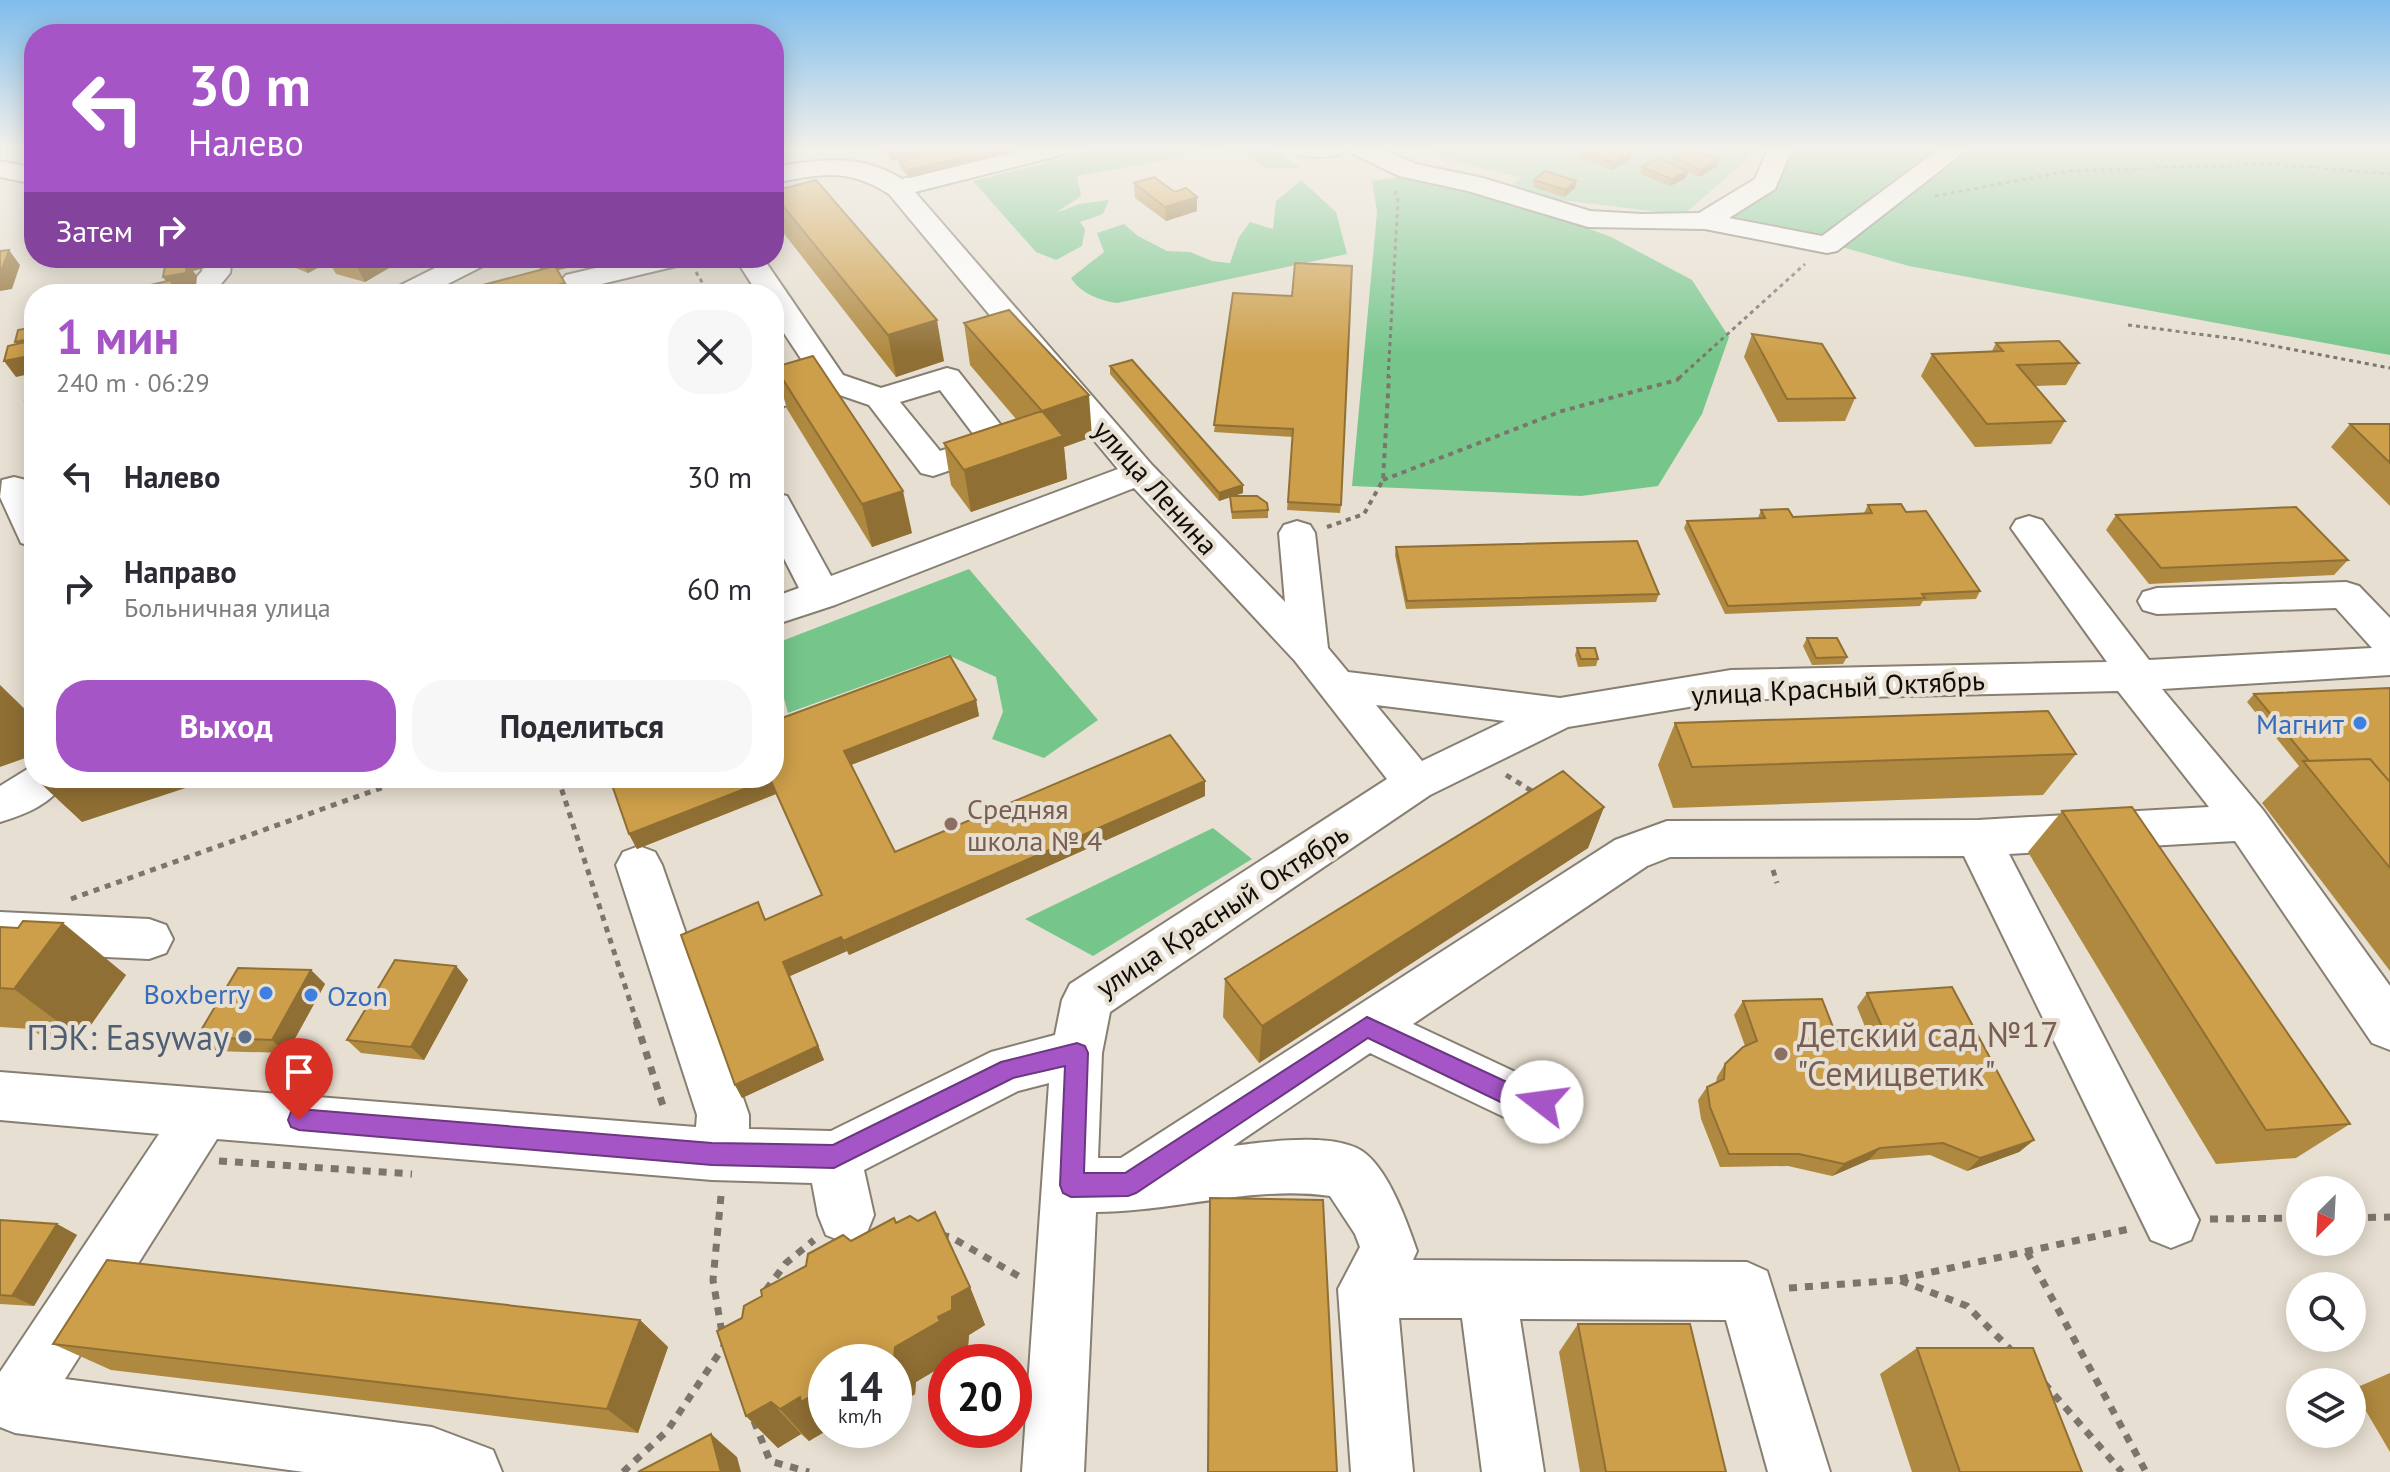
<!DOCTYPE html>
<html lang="ru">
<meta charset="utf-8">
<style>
:root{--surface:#fff;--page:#f7f7f7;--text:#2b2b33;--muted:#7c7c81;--accent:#a555c5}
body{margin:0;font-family:"PT Sans",sans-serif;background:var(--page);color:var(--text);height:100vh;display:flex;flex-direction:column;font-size:30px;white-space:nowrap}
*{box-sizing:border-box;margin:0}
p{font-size:26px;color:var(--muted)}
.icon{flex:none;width:44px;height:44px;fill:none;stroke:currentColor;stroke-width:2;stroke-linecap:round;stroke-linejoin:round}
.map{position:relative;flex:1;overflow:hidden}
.panel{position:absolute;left:24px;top:284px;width:760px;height:504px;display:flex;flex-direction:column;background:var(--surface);border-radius:32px;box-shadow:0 4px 20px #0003}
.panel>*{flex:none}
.guide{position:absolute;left:24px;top:24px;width:760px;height:244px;border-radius:32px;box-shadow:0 4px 20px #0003;background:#a555c5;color:#fff;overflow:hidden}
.needle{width:52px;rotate:204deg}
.tools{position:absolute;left:2286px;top:1176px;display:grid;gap:16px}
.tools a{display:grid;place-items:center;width:80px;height:80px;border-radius:50%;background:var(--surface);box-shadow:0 4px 20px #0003;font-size:40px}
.speed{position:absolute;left:808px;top:1344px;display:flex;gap:16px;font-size:40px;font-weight:700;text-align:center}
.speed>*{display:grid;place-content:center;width:104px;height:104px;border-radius:50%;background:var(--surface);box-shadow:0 4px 20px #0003;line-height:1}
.speed small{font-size:20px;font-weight:400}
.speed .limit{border:12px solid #d22;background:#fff;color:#111}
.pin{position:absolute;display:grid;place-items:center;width:68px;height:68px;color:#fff;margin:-82px -34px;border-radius:50% 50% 50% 0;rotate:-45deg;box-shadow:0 0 8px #0007}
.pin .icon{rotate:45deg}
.me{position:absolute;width:88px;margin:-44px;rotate:285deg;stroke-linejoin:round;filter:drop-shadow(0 0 6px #0008)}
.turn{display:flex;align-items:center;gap:28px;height:168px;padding:0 32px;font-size:36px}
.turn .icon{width:104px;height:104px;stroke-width:2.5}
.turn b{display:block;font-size:56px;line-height:68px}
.then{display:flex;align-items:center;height:76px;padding:0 32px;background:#0003;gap:16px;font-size:30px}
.round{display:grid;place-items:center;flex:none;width:84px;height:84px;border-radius:32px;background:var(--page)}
.summary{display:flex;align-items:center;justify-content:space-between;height:136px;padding:0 32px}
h1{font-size:48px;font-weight:700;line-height:60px;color:var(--accent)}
.button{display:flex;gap:16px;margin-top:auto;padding:16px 32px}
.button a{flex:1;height:92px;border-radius:32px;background:var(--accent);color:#fff;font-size:32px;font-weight:700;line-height:92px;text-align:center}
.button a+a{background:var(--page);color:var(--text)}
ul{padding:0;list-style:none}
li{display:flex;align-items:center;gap:24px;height:112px;padding:0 32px}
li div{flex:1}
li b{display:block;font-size:30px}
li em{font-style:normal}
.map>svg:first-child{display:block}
</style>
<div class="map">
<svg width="2390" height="1472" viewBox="0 0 2390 1472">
<rect width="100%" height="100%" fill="#e7dfd1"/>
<path fill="#95d1a4" d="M1423,149H1759L1683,215L1546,198L1509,187L1522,178L1450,160Z"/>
<path fill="#76c68c" d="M1100,149H1271L1301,168H1265L1242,153L1219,150L1190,152L1161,161L1077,176L1081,196L1056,213L1079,204L1109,200L1103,214L1080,222L1085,229L1082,246L1056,260L1036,252L973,181Z
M1790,149H2390V355L1909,266L1729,215L1786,157Z
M1397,177L1503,196L1611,237L1692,280L1729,337L1702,414L1658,486L1581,496L1352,486L1377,212L1372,181Z
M1301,180L1336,212L1347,254L1117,303C1101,301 1080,293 1071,278L1104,252L1097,233L1124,224L1138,236L1167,251L1190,252L1212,261L1230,263L1239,237L1250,222L1273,229L1276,201Z
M969,569L1098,720L1044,758L992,739L1003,712L996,677L948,655L788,713L774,661V644Z
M1213,828L1252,859L1093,956L1025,919Z"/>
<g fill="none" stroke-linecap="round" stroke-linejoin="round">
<defs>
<path id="minor" d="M1026,149H1069L1065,154L915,192L1152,465L1285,602L1279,533L1284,525L1297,521L1310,525L1315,533L1328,648L1348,672L1560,698L1731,670L2107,662L2011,528L2016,520L2029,516L2042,520L2149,660L2372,648L2336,608L2157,614L2143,610L2138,601L2143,592L2157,588L2346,582L2359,586L2390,618V675L2162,689L2263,810L2390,986V1050L2372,1043L2235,841L2009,854L2199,1220L2191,1240L2171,1248L2151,1240L1964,856L1670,857L1647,866L1413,1024L1526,1077H1542L1560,1085L1568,1102L1560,1119L1542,1127L1523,1126L1370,1053L1233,1146C1265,1142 1339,1131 1366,1154C1390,1174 1407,1222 1417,1251L1413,1260L1747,1262L1767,1271L1830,1472H1768L1726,1320L1520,1319L1544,1472H1482L1462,1318H1399L1413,1472H1351L1338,1289L1360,1247L1355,1234L1330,1196C1253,1185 1173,1212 1096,1212L1084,1472H1022L1049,1083L1018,1091L864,1170L874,1215L866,1235L846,1243L826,1235L818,1215L812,1183L712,1180L217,1139L65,1379L432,1427L493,1450L502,1472H304L15,1433L0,1427V1372L159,1134L0,1120V1072L696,1127L697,1115L616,865L623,852L639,846L655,852L662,865L749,1115V1129L831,1131L991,1052L1055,1035L1062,1000L1070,984L1387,779L1295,661L1134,488L835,605L774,625V597L799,588L774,539V493L787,496L831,576L1118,469L889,194C847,167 820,174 774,183V167C820,159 861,153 902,179ZM2118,691L2209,807L1978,820L1667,821L1615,840L1121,1158H1098L1102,1053L1110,1012L1430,795L1568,727L1731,700ZM1376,705L1505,721L1422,761Z
M1290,149H1344L1340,154C1325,158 1309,158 1294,154Z
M1349,149H1382L1416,164L1483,178L1590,211L1642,214L1699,213L1755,179L1768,149H1792L1775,189L1729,218L1822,236L1939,149H1968L1837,251L1827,253L1705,229L1588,227L1468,191L1399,176L1353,154Z
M0,161L34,168V184L0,177Z
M204,258H232L230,273L213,294H182L202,271Z
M455,258H491L487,264L428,294H390L395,288Z
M638,258H689L685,264L593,286L597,294H567L561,281L566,275Z
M735,258H763L843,375L881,388L947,368L958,371L1015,443L1010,450L933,476L921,473L869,405L831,392L774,409V389L813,377L774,318V294H758ZM940,390L977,439L940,451L900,402Z
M14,477L26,480L34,494V547L21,543L0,497L2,480Z
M34,765V778H67C53,804 26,814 0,822V786Z
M0,912L149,919L166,925L173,939L166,953L149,959L0,952Z"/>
</defs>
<use href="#minor" stroke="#867f72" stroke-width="4"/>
<path stroke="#7b756c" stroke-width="3" stroke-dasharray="4 4" stroke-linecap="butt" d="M1935,196L2069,171L2272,164L2390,174
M696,272L709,294
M2128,325L2237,339L2390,368
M1388,378L1398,200L1395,191
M1679,378L1805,264"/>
<path stroke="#7b756c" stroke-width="4" stroke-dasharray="5 5" stroke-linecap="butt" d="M1383,480L1562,411L1677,380L1681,376
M1327,527L1364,514L1383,480L1389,376"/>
<path stroke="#7b756c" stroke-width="5" stroke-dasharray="6 6" stroke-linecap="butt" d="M1506,775L1535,793
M558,778L637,1023
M1773,870L1777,883
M71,899L409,778"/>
<path stroke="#7b756c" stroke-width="7" stroke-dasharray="8 8" stroke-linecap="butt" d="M636,1021L664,1109
M219,1161L412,1174
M721,1196L713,1280L722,1333
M2352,1218L2390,1217
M2210,1219L2300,1218
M941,1235L951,1237L1020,1277
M2027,1252L2146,1472
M1900,1279L2129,1229
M1789,1288L1899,1280L1967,1306L2014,1353
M766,1290L786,1263L814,1240
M2044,1383L2122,1472
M754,1421L770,1461L809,1472
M623,1472L667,1431L724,1346"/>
<use href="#minor" fill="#fff" fill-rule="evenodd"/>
</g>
<path fill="#b08940" d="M882,149H940V150L891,161Z
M951,149H1026L909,178L900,168L899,161Z
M1440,149H1462L1451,154Z
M1580,150L1630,160L1612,170L1579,157Z
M1671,157L1718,160L1716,167L1699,177L1687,172L1686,178L1670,186L1640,174L1642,167L1669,163Z
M1534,180L1576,181L1575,188L1564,197L1533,187Z
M1134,183L1197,197V211L1166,221L1135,198Z
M774,191L944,361L896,377L782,231L774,202Z
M287,258H384L389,268L365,282L336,274L329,262L308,273L291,266Z
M1233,293L1341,505L1340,513L1287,510L1293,437L1214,432Z
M964,323L1092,437L1064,447L1067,479L971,512L951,485L944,443L1016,419L970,365Z
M1752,334L1855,398L1845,421L1778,422L1744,357Z
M1996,343L2079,363L2066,385L2035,386L2065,421L2051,444L1975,447L1921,376L1932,354L1992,351Z
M1110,366L1243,493L1232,496L1268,510V518L1232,519L1230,497L1219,501L1110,374Z
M775,367L912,533L872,547L787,409Z
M2350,424H2390V506L2331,447Z
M1868,505L1906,512L1980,591L1976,599L1923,601L1920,606L1725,614L1684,528L1687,521L1758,518L1761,510L1793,517L1864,513Z
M2116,515L2348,560L2334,575L2149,584L2106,530Z
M1396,547L1659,594L1656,602L1406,609L1395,555Z
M1807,638L1847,657L1843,664L1812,665L1803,646Z
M1577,648L1598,659L1596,666L1578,667L1575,655Z
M2390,688V971L2262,803L2299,766L2247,702L2254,694Z
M976,700L979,716L851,765L895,852L1205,796L849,955L847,951L790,976L824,1060L742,1098L735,1085L822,896L776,794L637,849L629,834Z
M1675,723L2076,754L2043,795L1673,808L1658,765Z
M1604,807L1588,848L1259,1063L1223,1017L1225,979Z
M2062,811L2350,1124L2296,1158L2216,1164L2028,852Z
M0,927L126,975L81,1039L43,1037L31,1029L0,1027Z
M456,966L468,980L424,1060L361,1053L347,1040Z
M311,970L325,984L287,1053L213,1051L197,1037Z
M1867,993L2034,1140L2019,1152L1967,1171L1930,1155L1869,1160L1832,1176L1788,1166L1720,1167L1701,1119L1698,1100L1707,1087L1716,1083L1717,1077L1725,1064L1745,1046L1734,1015L1743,1001L1838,1040L1870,1039L1857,1007Z
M0,1220L57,1224L77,1235L34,1306L0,1304Z
M896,1223L970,1287L985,1325L969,1335L968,1347L955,1354L957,1358L950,1362H946V1364L916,1382L915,1394L894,1407V1362H826V1430H835L829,1434L826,1431L809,1441L801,1434L778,1448L746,1416L742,1318L762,1296L851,1241Z
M640,1320L668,1347L638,1433L111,1370L53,1344Z
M1578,1324L1726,1472H1580L1559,1352Z
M1917,1348L2082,1472H1912L1880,1374Z
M2390,1373V1452L2353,1389Z"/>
<path fill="#906f34" d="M4,149H25L8,154Z
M912,149H940V150L891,161L890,154Z
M997,149H1026L909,178L908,170Z
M1452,149H1462L1451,154Z
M1632,152L1630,160L1612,170L1614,163Z
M1718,160L1716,167L1699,177L1701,170Z
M1688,171L1686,178L1670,186L1672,179Z
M1576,181L1575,188L1564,197L1566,190Z
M1197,197V211L1166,221L1165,207Z
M9,250L20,265L12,289L0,291V274Z
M171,258H204L206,260L205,268L193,271L197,276L196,288L179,291L181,294H171V289L163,277L187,269L181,260L173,261Z
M300,258H333L328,259L329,262L308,273Z
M373,258H384L389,268L365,282L357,267Z
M536,258H609L542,274Z
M565,283L569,294H524Z
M937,320L944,361L896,377L888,335Z
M34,338V373L16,377L4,361L27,357L15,342Z
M1089,395L1092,437L1064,447L1067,479L971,512L964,470L1042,411Z
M34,398V412L25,400Z
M1243,485V493L1219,501V493Z
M903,491L912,533L872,547L862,504Z
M0,685L32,716L31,756L0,767Z
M976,700L979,716L848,766L844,751Z
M47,778H216L82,822L38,781Z
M770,779L776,794L637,849L629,834Z
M1205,781V796L849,955L843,941Z
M1604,807L1588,848L1259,1063L1262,1026Z
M63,923L126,975L81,1039L14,989Z
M841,937L847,951L790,976L824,1060L742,1098L735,1085L783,962Z
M456,966L468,980L424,1060L411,1047Z
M311,970L325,984L287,1053L272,1040Z
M2034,1140L2019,1152L1967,1171L1980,1158Z
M1880,1148L1869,1160L1832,1176L1844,1164Z
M57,1224L77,1235L34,1306L12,1296Z
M970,1287L985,1325L969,1335L968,1347L955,1354L957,1358L950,1362H946V1364L916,1382L915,1394L894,1407V1362H890L895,1347L938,1317L952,1297Z
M640,1320L668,1347L638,1433L607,1409Z
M826,1387V1430H835L829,1434L826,1431L809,1441L780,1409L800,1397Z
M771,1402L801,1434L778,1448L746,1416Z
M711,1434L737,1457L741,1472H721Z"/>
<path fill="#cd9f4a" stroke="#906f34" stroke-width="2" d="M886,149H912L890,154Z
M951,149H997L908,170L899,161Z
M1583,149H1623L1632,152L1614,163L1580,150Z
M1687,149H1689L1718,160L1701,170L1671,157Z
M1658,158L1688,171L1672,179L1642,167Z
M1545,171L1576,181L1566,190L1534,180Z
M1154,177L1175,192L1186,188L1197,197L1165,207L1134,183Z
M816,180L937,320L888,335L774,195V191Z
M9,250L0,274V251Z
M330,258H373L357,267L328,259Z
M187,261L186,273L163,277L165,266Z
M1295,263L1352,266L1341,505L1288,502L1293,429L1214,425L1233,293L1292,296Z
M555,266L565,283L524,294H449Z
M172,280L171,294H148L150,285Z
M286,288L299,294H264Z
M1009,310L1089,395L1042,411L1063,436L964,470L944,443L1042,411L964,323Z
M34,327V338L15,342L18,330Z
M1752,334L1822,344L1855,398L1787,399Z
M34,340V355L4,361L8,346Z
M2059,341L2079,363L2017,365L2065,421L1987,424L1932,354L2003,351L1996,343Z
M813,356L903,491L862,504L775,367Z
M1132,360L1243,485L1219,493L1110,366Z
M34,384V398L25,400L28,385Z
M2350,424H2390V463Z
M34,469V495L31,496V470Z
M1230,496H1257L1267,503L1268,510L1232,512Z
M1901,504L1906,512L1926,511L1980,591L1922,594L1925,598L1728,606L1687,521L1765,518L1761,510L1788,509L1793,517L1872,513L1868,505Z
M2296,507L2348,560L2161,568L2116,515Z
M1637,541L1659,594L1407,601L1396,547Z
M1807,638H1837L1847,657L1816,658Z
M1577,648H1595L1598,659H1581Z
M950,656L976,700L844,751L895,852L1170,735L1205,781L843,941L841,937L783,962L818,1046L735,1085L681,935L758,902L765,920L822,895L770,779L629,834L611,782L621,778H774V721Z
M2390,688V782L2370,759L2309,761L2254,694Z
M2048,711L2076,754L1692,767L1675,723Z
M2370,759L2390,782V868L2303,761Z
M1563,771L1604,807L1262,1026L1225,979Z
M2132,807L2350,1124L2266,1130L2062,811Z
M23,921L63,923L14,989L0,988V927L18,928Z
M395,960L456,966L411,1047L347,1040Z
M238,968L311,970L272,1040L197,1037Z
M1952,987L2034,1140L1980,1158L1943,1143L1880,1148L1844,1164L1799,1154H1729L1710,1107L1707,1087L1724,1079L1725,1064L1743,1047L1757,1041L1743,1001L1822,999L1838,1040L1887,1038L1867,993Z
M1210,1198L1323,1200L1337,1472H1208Z
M935,1212L970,1287L952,1297V1310L938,1317L940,1321L895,1347L894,1360L890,1362H826V1387L801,1402L800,1397L780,1409L771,1402L746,1416L717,1331L742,1318L744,1306L762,1296L761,1290L806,1266L808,1254L843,1235L851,1241L894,1218L896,1223L910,1216L918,1221Z
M0,1220L57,1224L12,1296L0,1295Z
M107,1260L640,1320L607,1409L53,1344Z
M1578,1324H1690L1726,1472H1606Z
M1917,1348H2033L2082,1472H1960Z
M711,1434L721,1472H638Z"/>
<linearGradient id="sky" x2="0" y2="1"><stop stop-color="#7fbcec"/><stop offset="0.42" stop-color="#f4f1ea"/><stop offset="1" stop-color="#f4f1ea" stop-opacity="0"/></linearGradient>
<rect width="2390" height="355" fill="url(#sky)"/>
<path fill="#a555c5" stroke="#6b3780" stroke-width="2" d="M1367,1017L1524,1090L1550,1095L1554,1102L1550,1110L1542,1113L1515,1109L1368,1038L1136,1193L1128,1196L1071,1197L1063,1193L1060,1185L1065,1066L1013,1078L834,1168L712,1165L299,1130L291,1127L288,1120L291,1112L299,1109L712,1143L833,1145L1001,1062L1077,1043L1085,1046L1088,1053L1084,1173H1125Z"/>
<g fill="#3f7fe0" stroke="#e7dfd1" stroke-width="3">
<circle cx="2360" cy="723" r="8"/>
<circle cx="266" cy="993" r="8"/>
<circle cx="311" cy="995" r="8"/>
</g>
<g fill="#8d6e63" stroke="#e7dfd1" stroke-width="3">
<circle cx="951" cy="824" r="8"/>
<circle cx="1781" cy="1054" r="8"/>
</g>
<circle fill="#5c6f8a" stroke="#e7dfd1" stroke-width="3" cx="245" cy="1037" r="8"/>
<g text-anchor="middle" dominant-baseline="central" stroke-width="8" stroke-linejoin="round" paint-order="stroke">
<g font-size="28" fill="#100d09" stroke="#e7dfd1">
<text transform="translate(1156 487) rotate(48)">улица Ленина</text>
<text transform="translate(1838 687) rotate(-3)">улица Красный Октябрь</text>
<text transform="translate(1222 910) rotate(-33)">улица Красный Октябрь</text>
</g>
<g font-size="28" fill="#366cbe" stroke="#e7dfd1" text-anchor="end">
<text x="2344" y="723">Магнит</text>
<text x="250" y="993">Boxberry</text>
<text x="327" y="995" text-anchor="start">Ozon</text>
</g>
<g font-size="28" fill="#785e54" stroke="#e7dfd1" text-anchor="start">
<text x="967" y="808">Средняя<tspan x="967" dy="32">школа № 4</tspan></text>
</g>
<g font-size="34" fill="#785e54" stroke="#e7dfd1" text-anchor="start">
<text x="1797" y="1034">Детский сад №17<tspan x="1797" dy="39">"Семицветик"</tspan></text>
</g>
<g font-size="34" fill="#4e5e75" stroke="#e7dfd1" text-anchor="end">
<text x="229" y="1037">ПЭК: Easyway</text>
</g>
</g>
</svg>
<div class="tools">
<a><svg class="needle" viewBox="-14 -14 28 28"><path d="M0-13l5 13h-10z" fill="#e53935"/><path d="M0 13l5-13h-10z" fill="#7c7c81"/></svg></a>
<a><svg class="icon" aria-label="search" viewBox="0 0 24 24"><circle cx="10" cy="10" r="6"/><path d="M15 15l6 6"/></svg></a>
<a><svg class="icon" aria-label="layers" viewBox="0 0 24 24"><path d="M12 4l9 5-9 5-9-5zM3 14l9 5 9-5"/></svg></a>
</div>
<div class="speed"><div>14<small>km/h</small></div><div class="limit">20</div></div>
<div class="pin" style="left:299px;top:1120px;background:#d93025"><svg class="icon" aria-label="arrive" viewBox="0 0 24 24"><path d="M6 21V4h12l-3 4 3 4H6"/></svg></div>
<svg class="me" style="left:1542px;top:1102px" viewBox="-20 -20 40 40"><circle r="19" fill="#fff"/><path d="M0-13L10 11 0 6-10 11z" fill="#a555c5"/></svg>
<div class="guide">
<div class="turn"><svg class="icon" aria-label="left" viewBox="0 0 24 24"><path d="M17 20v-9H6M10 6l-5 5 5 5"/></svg><div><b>30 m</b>Налево</div></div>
<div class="then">Затем<svg class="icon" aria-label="right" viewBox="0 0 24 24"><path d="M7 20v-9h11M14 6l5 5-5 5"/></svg></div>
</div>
<section class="panel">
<div class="summary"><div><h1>1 мин</h1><p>240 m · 06:29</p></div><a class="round"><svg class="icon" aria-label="close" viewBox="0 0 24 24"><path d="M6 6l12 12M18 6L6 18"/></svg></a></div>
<ul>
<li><svg class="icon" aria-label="left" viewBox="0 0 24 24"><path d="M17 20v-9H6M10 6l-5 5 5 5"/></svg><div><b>Налево</b></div><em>30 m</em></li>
<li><svg class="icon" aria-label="right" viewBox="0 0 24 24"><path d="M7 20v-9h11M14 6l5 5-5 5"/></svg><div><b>Направо</b><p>Больничная улица</p></div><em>60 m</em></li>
</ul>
<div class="button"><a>Выход</a><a>Поделиться</a></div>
</section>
</div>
